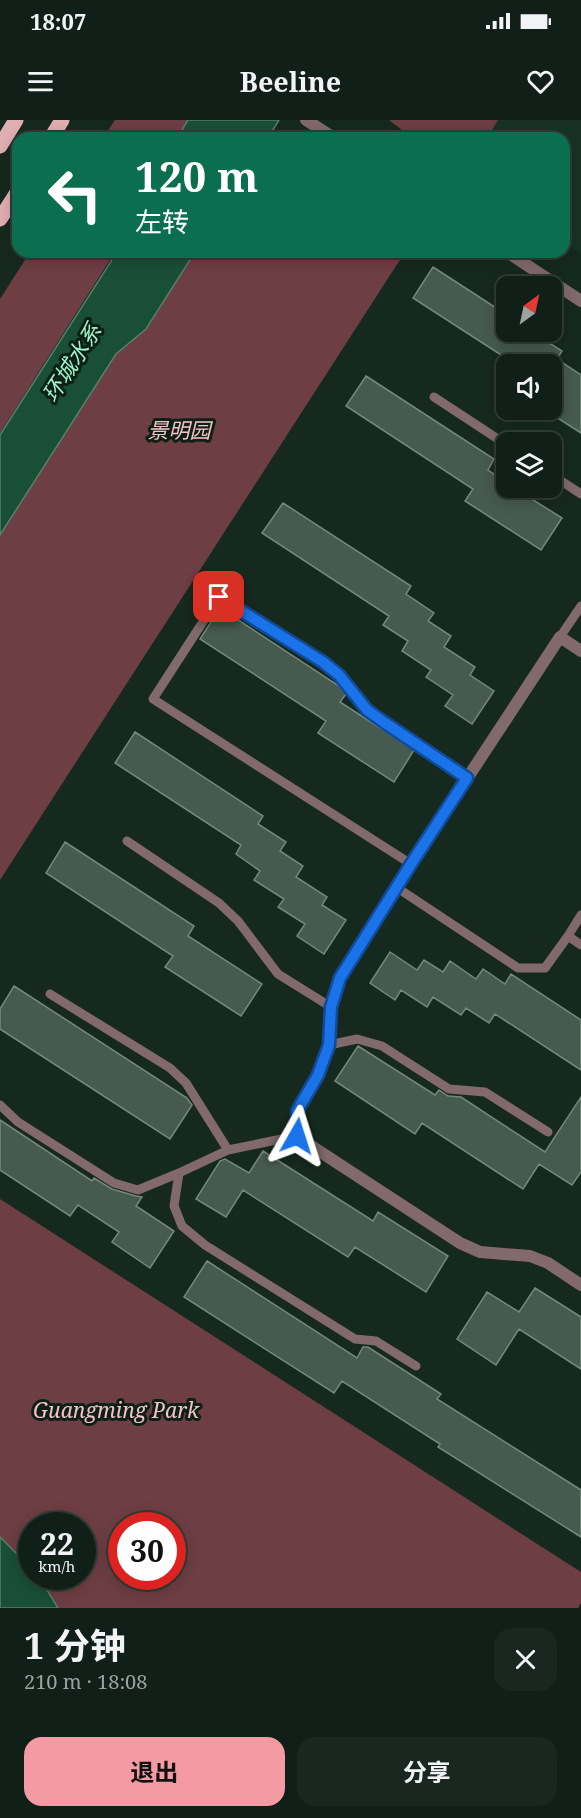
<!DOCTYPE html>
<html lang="zh">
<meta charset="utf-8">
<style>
:root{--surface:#101f17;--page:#192720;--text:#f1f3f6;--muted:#9ca2a1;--line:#303d36;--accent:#f49aa3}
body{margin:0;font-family:"Noto Serif","Noto Sans SC",serif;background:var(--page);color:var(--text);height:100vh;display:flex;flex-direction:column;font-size:22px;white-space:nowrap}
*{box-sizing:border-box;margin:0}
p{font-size:20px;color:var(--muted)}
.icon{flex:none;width:33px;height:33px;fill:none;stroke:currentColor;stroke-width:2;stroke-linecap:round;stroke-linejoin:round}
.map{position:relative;height:1488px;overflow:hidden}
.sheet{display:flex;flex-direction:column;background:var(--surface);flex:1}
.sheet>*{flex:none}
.banner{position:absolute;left:12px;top:12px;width:558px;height:126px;border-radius:18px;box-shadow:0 3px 15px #0003,0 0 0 2px var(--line);background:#0b6e4f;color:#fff;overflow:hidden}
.needle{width:39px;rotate:33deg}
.tools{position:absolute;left:496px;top:156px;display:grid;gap:12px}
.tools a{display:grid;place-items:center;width:66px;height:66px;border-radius:12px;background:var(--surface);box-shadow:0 3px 15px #0003,0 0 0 2px var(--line);font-size:30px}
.speed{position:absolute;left:18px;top:1392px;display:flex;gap:12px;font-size:30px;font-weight:700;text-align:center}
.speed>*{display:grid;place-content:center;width:78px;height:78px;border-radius:50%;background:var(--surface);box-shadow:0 3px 15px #0003,0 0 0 2px var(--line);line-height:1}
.speed small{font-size:15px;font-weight:400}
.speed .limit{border:9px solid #d22;background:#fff;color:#111}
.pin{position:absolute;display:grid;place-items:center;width:51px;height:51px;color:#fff;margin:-26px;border-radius:12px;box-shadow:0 3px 9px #0006}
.me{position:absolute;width:66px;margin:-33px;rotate:6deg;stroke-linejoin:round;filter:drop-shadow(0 0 4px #0008)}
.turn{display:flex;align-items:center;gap:21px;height:126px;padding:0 24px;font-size:27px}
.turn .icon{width:78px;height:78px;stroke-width:2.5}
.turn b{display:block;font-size:42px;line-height:51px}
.round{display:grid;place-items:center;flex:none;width:63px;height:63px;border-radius:18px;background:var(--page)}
.headline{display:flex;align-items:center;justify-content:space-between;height:102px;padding:0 24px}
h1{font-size:36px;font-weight:700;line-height:45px}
.primary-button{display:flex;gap:12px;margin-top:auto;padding:12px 24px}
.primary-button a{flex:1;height:69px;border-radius:18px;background:var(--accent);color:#111;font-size:24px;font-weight:700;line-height:69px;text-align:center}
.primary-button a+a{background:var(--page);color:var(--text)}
.status{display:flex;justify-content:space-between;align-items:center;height:42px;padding:0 30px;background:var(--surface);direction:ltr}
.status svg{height:16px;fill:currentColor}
header{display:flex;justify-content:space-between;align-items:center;height:78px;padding:0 24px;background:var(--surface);font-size:27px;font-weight:700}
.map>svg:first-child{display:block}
</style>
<div class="status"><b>18:07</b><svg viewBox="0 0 49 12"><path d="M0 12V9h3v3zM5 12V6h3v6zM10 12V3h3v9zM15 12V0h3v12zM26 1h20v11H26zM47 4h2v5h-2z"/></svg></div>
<header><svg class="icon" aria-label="menu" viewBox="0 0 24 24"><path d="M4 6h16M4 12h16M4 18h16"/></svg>Beeline<svg class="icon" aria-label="heart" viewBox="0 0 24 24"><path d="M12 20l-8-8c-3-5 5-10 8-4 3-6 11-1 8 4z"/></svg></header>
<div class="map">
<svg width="581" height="1488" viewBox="0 0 581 1488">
<rect width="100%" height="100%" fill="#16291f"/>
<path fill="#173224" d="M498,0H581V134L564,123V18H487Z"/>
<path fill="#6d3e43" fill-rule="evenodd" d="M115,0H188L177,18H103Z
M389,0H498L487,18H412Z
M30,132H115L0,313V179Z
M195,132H405L0,760V415L116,234L146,209Z
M0,1079L581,1452V1483L578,1488H58L39,1457L82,1456V1406H32L31,1448L0,1417ZM122,1406H172V1456H122Z"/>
<path fill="#1a4f37" stroke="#577f6c" stroke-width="1.5" d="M188,0H279L268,18H177Z
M117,132H195L146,209L116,234L0,415V315Z
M0,1417L31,1448L32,1456L39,1457L58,1488H0Z"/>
<path fill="#465a4f" stroke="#73897c" stroke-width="1.5" d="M433,147L507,195V212H532L562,231L557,239L581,255V313L553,295L559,285L552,281V244H515L413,178Z
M366,256L494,339L488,350L507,363V368H514L562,398L541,430L465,381L473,369L346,286Z
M283,383L411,466L406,474L434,493L428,501L451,516L444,527L475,547L470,555L494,571L472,604L445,586L453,575L426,557L431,550L402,531L408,521L383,505L389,496L262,413Z
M220,488L339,566L346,574L340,582L414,630L394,662L318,613L326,601L200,519Z
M135,612L263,696L258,704L286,722L280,731L303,746L296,757L327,777L322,785L346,800L324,834L297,816L305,804L278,787L284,779L254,760L260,751L236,734L241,725L115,643Z
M65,722L194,806L188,816L262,864L241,896L165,847L173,836L46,753Z
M390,832L417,850L424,840L443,852L450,841L476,859L483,849L505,864L511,854L581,900V950L495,894L489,903L466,888L461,895L433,877L427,887L401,870L395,880L370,863Z
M14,866L187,978L192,985L170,1019L0,909V889Z
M358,926L435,975L439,970L448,976L461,977L545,1032L581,977V1052L572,1065L539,1044L523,1069L422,1003L415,1014L335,961Z
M0,1000L92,1061L94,1058L112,1069L136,1076L142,1077L136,1086L174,1111L150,1148L112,1122L119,1112L78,1085L70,1096L0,1050Z
M263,1031L373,1101L378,1092L448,1136L426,1172L355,1127L348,1137L243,1070L226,1097L196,1079L220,1041L225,1039L249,1053Z
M207,1141L357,1238L363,1227H368L441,1274L437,1279L581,1370V1417L438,1327L440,1324L342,1261L334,1273L184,1177Z
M535,1168L581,1197V1249L519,1209L496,1245L457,1219L487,1172L519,1192Z"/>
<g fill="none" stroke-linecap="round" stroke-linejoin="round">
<path stroke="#82696b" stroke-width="9" d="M434,277L507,325
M552,355L581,374
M560,517L581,486
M127,721L219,783L238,801L278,854L331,887
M411,744L153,579L219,477L323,542L339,555L367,590L385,603L467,658
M396,767L518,848H545L568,816
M581,795L568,816L581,825
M50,874L170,948L186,963L228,1030
M329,925L357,919L382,926L449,969L485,972L548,1012
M0,985L18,1002L114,1063L138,1070L179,1053L228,1030L296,1016
M179,1053L174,1086L182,1106L205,1125L355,1219L376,1221L416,1246"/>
<path stroke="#82696b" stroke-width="12" d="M581,531L560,517L411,744L340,858L331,887L329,925L318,955L297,991L296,1016L460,1123L480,1132L530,1136L548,1143L581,1165"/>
<path stroke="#82696b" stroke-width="12" d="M306,0L334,18
M507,132L581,181"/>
<path stroke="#e1aeb2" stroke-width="15" d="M51,18L62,0
M0,26L16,0
M0,99L18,71"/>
</g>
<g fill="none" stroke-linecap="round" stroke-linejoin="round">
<defs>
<path id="route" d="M219,477L323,542L339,555L367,590L385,603L467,658L411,744L340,858L331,887L329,925L318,955L297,991V1016"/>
</defs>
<use href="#route" stroke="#114b97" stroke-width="15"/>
<use href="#route" stroke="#1a73e8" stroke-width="10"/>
</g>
<g text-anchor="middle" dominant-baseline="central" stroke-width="6" stroke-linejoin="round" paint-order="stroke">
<g font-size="21" font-style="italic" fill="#f6c2c6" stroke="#0d2016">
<text x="179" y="310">景明园</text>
<text x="116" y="1290">Guangming Park</text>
</g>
<g font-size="22" font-style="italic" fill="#a1f2c7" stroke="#0d2016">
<text transform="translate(71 242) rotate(-57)">环城水系</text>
</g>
</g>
</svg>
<div class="tools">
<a><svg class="needle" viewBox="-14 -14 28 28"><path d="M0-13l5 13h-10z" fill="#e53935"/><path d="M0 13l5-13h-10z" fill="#9ca2a1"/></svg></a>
<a><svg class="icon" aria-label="sound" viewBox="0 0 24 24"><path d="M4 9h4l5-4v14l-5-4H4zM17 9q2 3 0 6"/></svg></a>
<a><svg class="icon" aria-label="layers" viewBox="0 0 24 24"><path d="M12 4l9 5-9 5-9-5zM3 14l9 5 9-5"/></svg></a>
</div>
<div class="speed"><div>22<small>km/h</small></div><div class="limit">30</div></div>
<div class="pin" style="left:219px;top:477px;background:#d93025"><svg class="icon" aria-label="arrive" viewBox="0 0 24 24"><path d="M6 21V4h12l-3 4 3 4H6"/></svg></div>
<svg class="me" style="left:297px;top:1016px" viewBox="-20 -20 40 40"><path d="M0-17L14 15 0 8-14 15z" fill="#1a73e8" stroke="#fff" stroke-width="4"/></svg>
<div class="banner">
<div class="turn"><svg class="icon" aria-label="left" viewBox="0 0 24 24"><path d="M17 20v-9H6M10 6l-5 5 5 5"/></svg><div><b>120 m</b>左转</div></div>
</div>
</div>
<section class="sheet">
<div class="headline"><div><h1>1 分钟</h1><p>210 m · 18:08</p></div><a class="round"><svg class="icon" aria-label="close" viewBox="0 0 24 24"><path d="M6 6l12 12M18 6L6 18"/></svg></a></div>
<div class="primary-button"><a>退出</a><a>分享</a></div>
</section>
